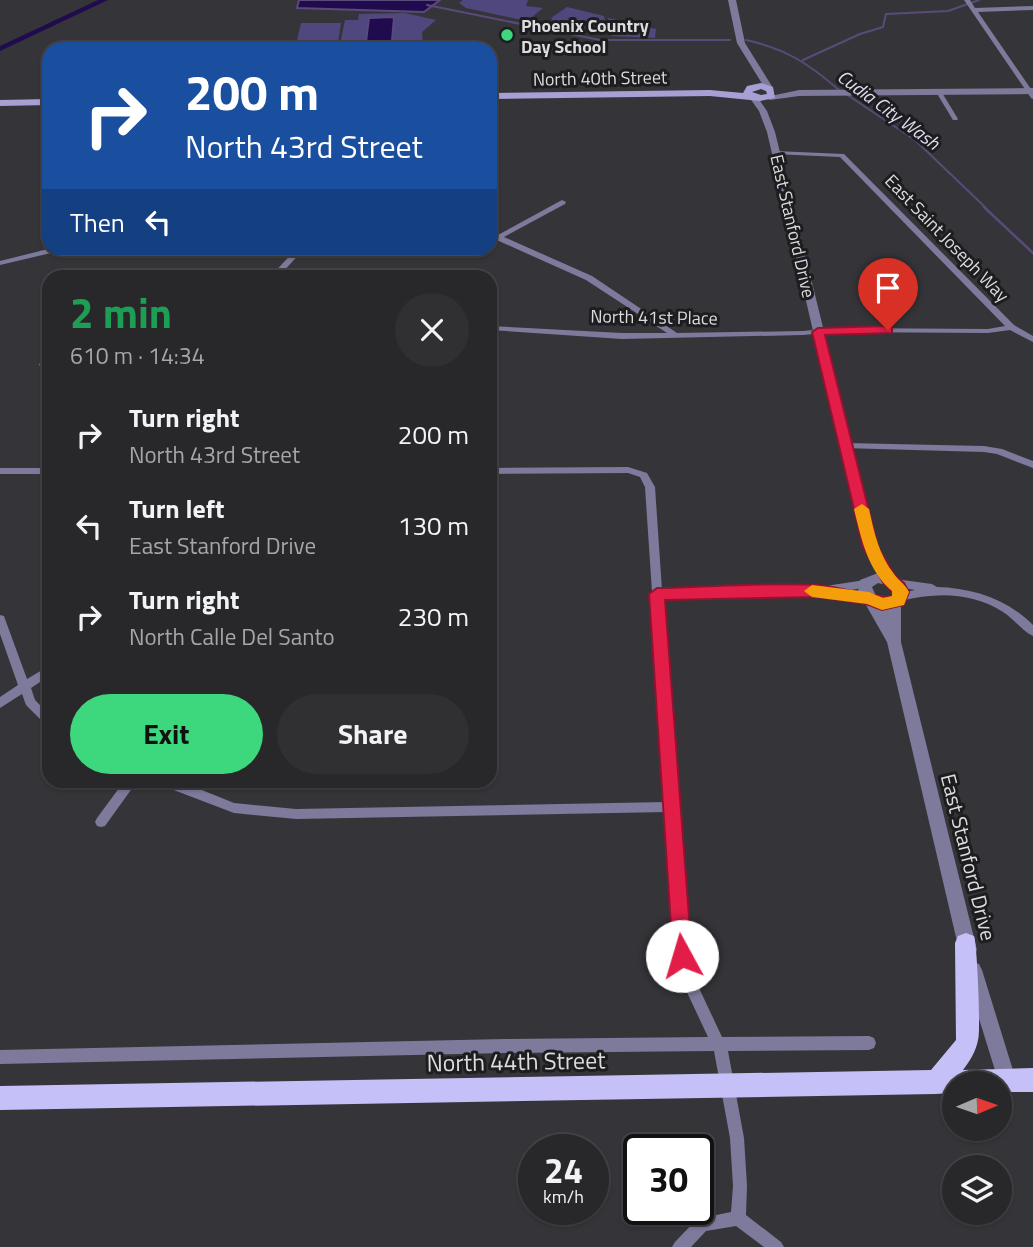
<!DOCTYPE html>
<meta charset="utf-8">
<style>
:root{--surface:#28282b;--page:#303033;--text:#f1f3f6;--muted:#a5a6a9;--line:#444447;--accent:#3dd77e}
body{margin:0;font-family:"Titillium Web",sans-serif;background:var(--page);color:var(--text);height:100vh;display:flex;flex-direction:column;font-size:26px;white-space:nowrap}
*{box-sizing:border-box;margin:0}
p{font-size:23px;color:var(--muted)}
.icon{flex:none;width:38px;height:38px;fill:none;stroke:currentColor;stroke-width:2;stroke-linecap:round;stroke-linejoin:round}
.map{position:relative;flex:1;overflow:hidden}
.sheet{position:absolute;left:42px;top:270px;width:455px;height:518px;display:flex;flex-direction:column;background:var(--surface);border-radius:21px;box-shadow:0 2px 5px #0004,0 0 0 2px var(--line)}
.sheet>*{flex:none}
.hud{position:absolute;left:42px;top:42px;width:455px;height:214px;border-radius:21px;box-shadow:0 2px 5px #0004,0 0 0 2px var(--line);background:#1a4fa0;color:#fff;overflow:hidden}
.needle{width:46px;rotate:88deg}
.fabs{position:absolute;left:942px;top:1071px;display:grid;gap:14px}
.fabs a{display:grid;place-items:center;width:70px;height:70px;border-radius:50%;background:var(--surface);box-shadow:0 2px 5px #0004,0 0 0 2px var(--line);font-size:35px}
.speed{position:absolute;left:518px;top:1134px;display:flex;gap:14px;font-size:35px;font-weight:700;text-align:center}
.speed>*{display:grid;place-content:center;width:91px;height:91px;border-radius:50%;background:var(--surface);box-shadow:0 2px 5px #0004,0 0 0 2px var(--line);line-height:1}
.speed small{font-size:18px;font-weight:400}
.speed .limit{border:4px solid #111;border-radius:10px;background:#fff;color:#111}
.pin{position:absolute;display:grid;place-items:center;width:60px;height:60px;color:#fff;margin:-72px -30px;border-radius:50% 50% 50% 0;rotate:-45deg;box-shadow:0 0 7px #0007}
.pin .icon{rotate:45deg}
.me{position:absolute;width:77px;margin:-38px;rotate:354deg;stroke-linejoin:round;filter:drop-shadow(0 0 5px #0008)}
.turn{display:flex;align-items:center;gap:24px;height:147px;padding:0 28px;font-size:32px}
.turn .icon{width:91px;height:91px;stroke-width:2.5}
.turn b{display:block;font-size:49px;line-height:60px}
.then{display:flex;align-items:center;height:66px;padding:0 28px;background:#0003;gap:14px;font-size:26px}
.round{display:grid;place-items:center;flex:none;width:74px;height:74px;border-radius:37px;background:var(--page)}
.summary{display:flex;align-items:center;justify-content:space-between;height:119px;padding:0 28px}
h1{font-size:42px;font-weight:700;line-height:52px;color:#1e9e55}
.primary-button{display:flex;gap:14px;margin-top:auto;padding:14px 28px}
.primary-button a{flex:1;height:80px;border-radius:42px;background:var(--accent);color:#111;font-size:28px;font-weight:700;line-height:80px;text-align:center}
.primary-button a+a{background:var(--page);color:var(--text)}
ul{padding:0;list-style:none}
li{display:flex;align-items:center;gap:21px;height:91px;padding:0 28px}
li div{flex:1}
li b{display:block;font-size:26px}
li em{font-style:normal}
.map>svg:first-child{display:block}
</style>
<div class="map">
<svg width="1033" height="1247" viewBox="0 0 1033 1247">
<rect width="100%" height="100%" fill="#353539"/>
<path fill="#4f477e" d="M463,0H528L526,6L543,8L527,21L466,8L459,3Z
M567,7L604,16L606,28L603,30L606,34L557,27L551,18Z
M405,13L436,20L422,32L423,49H339L345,20H358L359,14Z
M608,18L656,29L655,38L612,36V25H609Z
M301,23H341L337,49H295Z"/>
<path fill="#210b4f" stroke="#594a7a" stroke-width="2" d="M299,0H440L424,12L297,8Z
M394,17L392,41L366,42L369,18Z"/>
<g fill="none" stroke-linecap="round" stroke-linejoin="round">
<path stroke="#594a7a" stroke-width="2" d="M427,5L600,40H730
M746,40C786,49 808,63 839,90
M803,60L860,34L883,27L886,14L948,11L979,0
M846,94L915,140L986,208"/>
<path stroke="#594a7a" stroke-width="2.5" d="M984,207L1033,253"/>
<path fill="#210b4f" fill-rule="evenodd" d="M98,0H108L0,51V46Z"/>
<path fill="#7d7a9c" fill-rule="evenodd" d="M964,0H970L975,8L1033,6V10L978,12L1033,92V99L1031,98Z
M937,91H941L958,119L957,120H953L936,92Z
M775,151L844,154L1014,325L1033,336V342L1010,330L988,333L833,332L803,335L622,339L490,330V326L622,333H667L586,280L490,237V232L498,235L562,200L566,202L565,204L504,237L592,276L677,333L803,331L833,328L988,329L1005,326L840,157L773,154L772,153Z
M297,248H305L279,276H271Z
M48,249L52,251L51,253L0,265V261Z
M49,361V367L43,368L39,365L40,363Z
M846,443L984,446L1002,449L1033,461V468L997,454L984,452L843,448L841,446L843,444Z
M628,467L647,473L655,487L662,590L819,587L865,580L870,584L869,587L845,591L869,594L874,598L869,602L832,597L827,594L663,598L691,971L722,1037L869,1036L874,1038L876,1043L874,1048L869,1050L728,1051L744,1138L747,1186L746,1215L781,1242L784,1247H764L736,1226L706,1231L691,1247H672L675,1242L697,1219L731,1212L733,1186L730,1138L714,1051L505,1053L0,1064V1050L505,1039L708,1037L677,971L666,812L296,819L234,813L158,784L156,780H177L234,803L296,809L666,802L645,487L640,477L628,473L490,474V468Z
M0,468H49V474H0Z
M895,579L932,584L937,587C973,588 1007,599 1033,625V636C1022,631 1014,619 1003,612C972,592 936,592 901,601L897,600L896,597L897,594L915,590L891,586L890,583L891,580Z
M0,615L4,616L5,619L27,679L49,666V676L31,688L35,700L49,714V726L45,724L26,705L22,694L0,708V697L18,685L0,634Z
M125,780H138L105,826L101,827L97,826L95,822L97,818Z"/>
<path fill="#7d7a9c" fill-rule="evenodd" d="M728,0H736L745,43L773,88L772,90H766L737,43Z
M1033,88V94L799,96L770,100L766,97L799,90Z
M753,94L756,95L767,111L775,132L877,547C882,556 887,570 894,577C903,587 912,593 901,606V642L977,950L974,956L968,958L962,956L959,950L887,642L858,591L860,580L878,573L863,547L767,132L759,111L749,97ZM878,583L886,585L893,591L892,598L881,599L876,596L872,587Z
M973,962L979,964L982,970L1016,1080L1014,1087L1007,1089L1000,1087L998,1080L964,970L967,964Z"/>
<path fill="#a6a0d5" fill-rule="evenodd" d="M761,83L773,87L775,98L760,101L710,96L490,99V93L710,90L743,93L747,86ZM761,89L766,91L767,94L761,95L752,92Z
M49,99V105L0,106V100Z"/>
<path fill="#c5c0f7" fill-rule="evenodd" d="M966,933L974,936C977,942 981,1032 978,1040C976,1051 970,1061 963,1070L1033,1068V1092H999V1083H954V1093L935,1094L0,1110V1086L931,1070L956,1040L955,943L958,936Z"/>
</g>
<path fill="#e11d48" stroke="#92132f" stroke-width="2" d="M888,326L892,327V333L825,335L878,547L895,576L904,583L909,592L904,605L882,610L866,604L819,597L665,600L692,956L690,963L682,966L675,963L673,956L649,594L657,588C710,587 765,582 818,585C836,586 880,599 892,596V591L884,584L863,547L812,332L818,328Z"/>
<path fill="#f59e0b" d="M862,504L869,509C874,532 879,555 894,574C899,581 905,584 909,592L904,605L882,610L867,604L812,597L804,591L812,585L869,592L883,598L892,596V591C868,571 861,538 854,509Z"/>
<circle fill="#3dd77e" stroke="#1d1d1f" stroke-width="2.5" cx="507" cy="35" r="7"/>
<g text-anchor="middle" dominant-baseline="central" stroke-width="6" stroke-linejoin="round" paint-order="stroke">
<g font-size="18" font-weight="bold" fill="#dcdcdf" stroke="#1d1d1f" text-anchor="start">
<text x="521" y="25">Phoenix Country<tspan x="521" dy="21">Day School</tspan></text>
</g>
<g font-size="18" fill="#dcdcdf" stroke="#1d1d1f">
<text transform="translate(600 78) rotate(-1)">North 40th Street</text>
<text transform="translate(793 226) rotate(77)">East Stanford Drive</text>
<text transform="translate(947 238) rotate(46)">East Saint Joseph Way</text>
<text transform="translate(654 317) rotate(1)">North 41st Place</text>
</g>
<g font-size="19" font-style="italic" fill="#dddbf0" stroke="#1d1d1f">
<text transform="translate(889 109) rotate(36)">Cudia City Wash</text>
</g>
<g font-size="21" fill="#dcdcdf" stroke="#1d1d1f">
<text transform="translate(969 857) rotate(76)">East Stanford Drive</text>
</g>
<g font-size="24" fill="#dcdcdf" stroke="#1d1d1f">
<text transform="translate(516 1061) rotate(-1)">North 44th Street</text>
</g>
</g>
</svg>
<div class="fabs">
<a><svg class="needle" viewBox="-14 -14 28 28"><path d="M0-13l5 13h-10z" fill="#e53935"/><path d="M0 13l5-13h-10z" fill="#a5a6a9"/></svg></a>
<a><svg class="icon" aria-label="layers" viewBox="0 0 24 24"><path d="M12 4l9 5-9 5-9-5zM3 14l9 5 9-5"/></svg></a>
</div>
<div class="speed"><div>24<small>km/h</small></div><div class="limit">30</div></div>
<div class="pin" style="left:888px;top:330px;background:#d93025"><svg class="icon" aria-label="arrive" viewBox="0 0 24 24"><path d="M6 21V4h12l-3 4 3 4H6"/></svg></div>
<svg class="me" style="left:682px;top:956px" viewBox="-20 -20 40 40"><circle r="19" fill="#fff"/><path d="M0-13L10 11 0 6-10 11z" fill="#e11d48"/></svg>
<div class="hud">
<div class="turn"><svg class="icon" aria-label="right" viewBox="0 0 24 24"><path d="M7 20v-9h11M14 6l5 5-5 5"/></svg><div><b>200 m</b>North 43rd Street</div></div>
<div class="then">Then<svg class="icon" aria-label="left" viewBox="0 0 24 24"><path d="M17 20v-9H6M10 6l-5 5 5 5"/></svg></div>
</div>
<section class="sheet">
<div class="summary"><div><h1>2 min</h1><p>610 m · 14:34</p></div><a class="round"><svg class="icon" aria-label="close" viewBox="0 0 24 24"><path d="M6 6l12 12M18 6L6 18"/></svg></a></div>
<ul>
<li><svg class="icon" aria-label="right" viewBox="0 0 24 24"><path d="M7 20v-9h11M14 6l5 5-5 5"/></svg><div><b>Turn right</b><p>North 43rd Street</p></div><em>200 m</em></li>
<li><svg class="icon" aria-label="left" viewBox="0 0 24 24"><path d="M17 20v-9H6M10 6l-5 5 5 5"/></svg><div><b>Turn left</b><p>East Stanford Drive</p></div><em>130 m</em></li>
<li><svg class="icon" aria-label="right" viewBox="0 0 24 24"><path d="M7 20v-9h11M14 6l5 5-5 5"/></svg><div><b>Turn right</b><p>North Calle Del Santo</p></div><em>230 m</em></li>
</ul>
<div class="primary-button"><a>Exit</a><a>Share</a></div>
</section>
</div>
